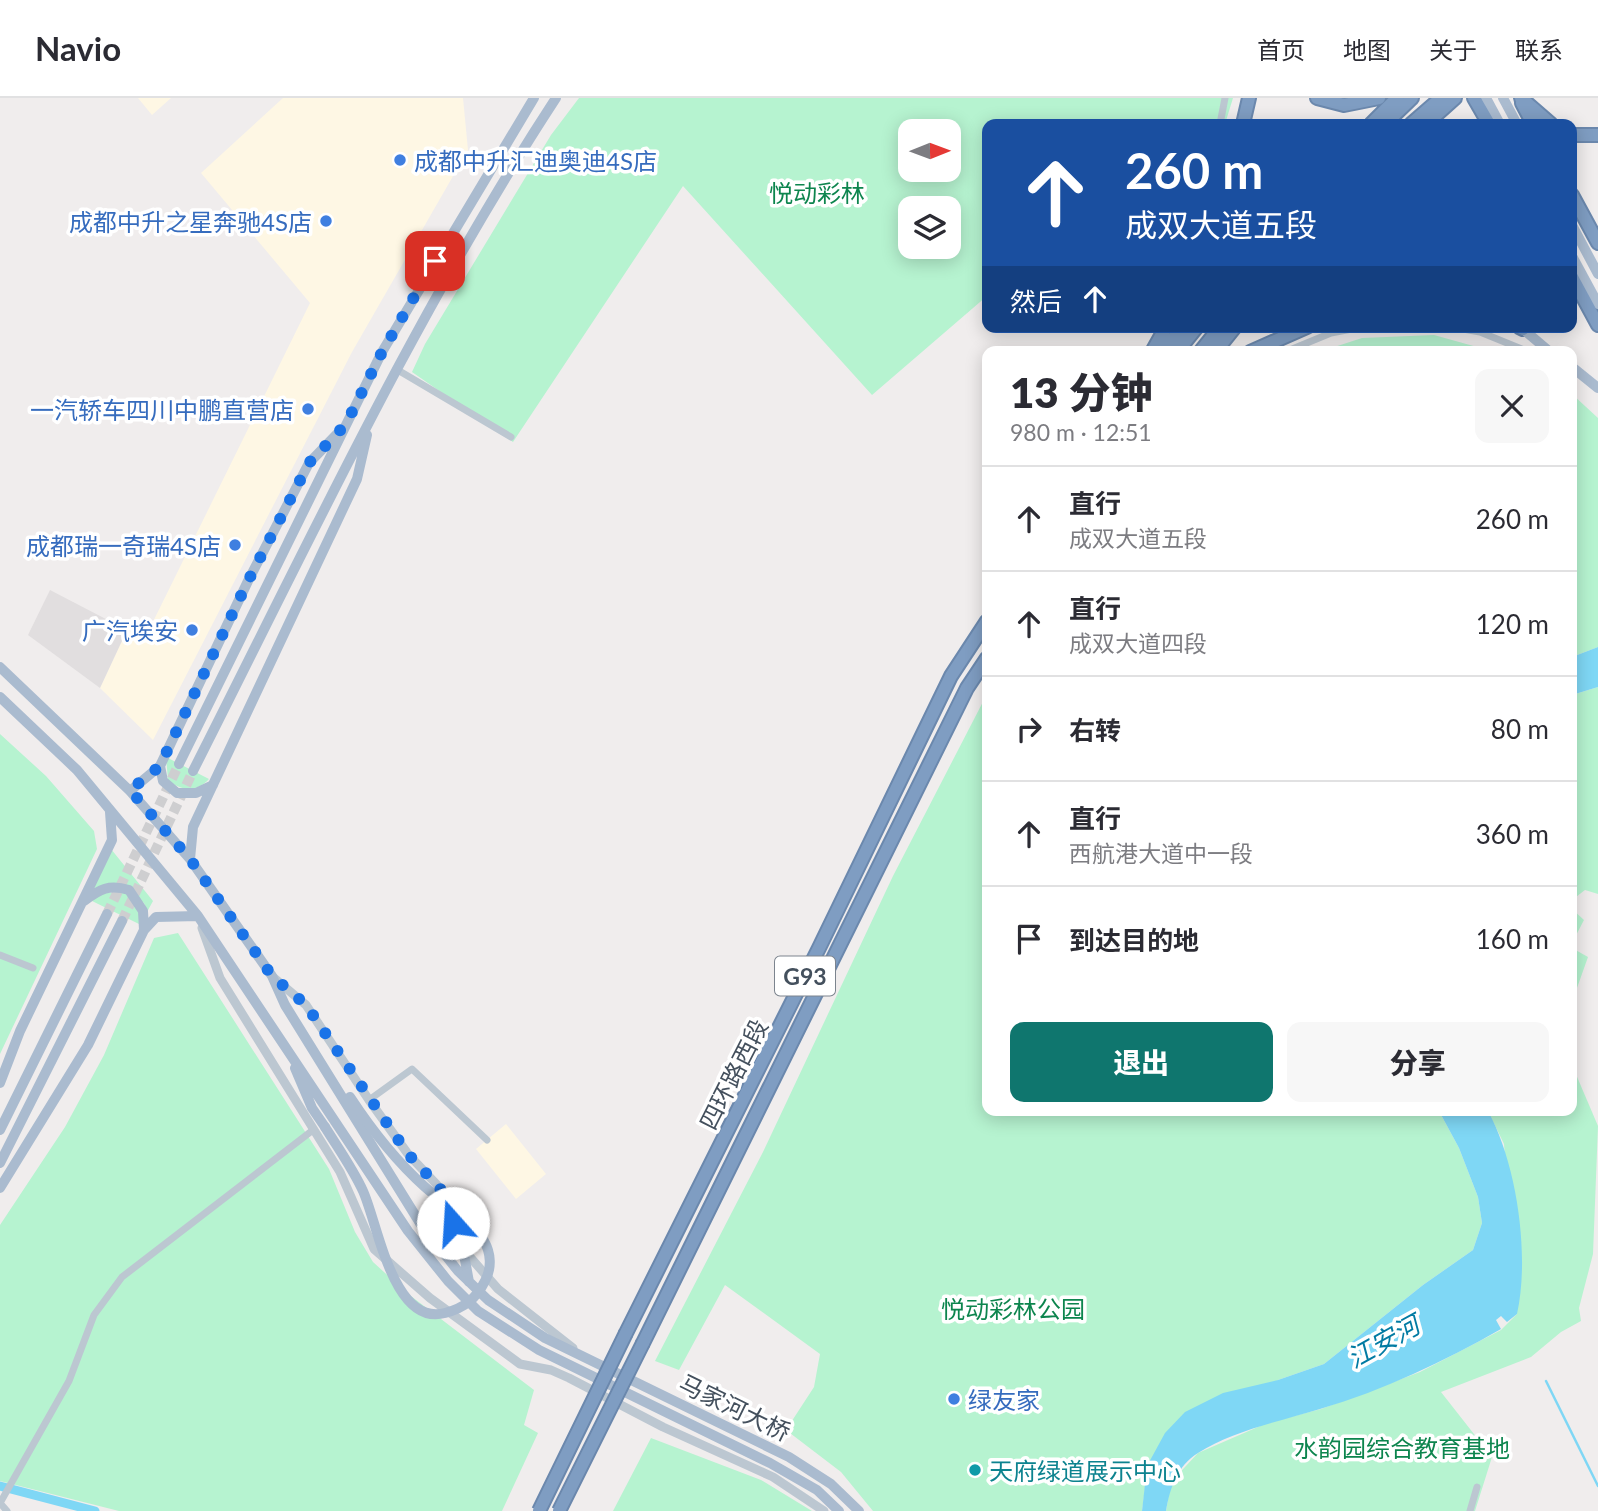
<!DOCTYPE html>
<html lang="zh">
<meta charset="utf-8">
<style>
:root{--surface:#fff;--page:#f7f7f7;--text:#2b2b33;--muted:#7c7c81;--line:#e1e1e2;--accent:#0f766e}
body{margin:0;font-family:Lato,"Noto Sans SC",sans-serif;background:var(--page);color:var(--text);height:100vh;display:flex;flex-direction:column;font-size:26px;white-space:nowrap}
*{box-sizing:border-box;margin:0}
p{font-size:23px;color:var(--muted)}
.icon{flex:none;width:38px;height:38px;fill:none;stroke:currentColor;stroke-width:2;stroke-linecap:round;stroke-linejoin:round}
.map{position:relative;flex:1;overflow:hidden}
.panel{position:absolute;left:982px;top:248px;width:595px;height:770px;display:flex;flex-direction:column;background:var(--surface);border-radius:14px;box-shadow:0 4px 18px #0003}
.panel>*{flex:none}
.banner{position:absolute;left:982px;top:21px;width:595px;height:214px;border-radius:14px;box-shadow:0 4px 18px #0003;background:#1a4fa0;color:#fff;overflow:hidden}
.needle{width:46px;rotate:89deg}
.buttons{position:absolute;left:898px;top:21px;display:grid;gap:14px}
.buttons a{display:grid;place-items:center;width:63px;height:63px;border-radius:14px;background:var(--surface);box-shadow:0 4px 18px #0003;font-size:35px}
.pin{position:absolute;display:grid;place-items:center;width:60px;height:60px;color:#fff;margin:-30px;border-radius:14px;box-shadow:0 4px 10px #0006}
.me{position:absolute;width:77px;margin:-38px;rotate:341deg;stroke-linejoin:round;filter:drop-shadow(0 0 5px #0008)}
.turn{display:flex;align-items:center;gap:24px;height:147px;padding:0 28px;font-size:32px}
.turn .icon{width:91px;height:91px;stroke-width:2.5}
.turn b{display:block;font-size:49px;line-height:60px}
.then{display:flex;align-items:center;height:66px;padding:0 28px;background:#0003;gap:14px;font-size:26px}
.round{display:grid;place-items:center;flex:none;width:74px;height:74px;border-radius:14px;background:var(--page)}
.overview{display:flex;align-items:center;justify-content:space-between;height:119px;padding:0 28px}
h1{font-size:42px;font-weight:800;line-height:52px}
.action{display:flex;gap:14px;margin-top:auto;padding:14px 28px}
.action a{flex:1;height:80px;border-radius:14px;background:var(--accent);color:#fff;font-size:28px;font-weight:800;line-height:80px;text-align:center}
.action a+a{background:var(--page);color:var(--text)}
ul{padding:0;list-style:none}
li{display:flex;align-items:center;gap:21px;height:105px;padding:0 28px;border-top:2px solid var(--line)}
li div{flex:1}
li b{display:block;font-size:26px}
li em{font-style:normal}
header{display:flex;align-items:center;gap:42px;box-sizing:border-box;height:98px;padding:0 35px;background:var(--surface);border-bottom:2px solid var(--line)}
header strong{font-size:33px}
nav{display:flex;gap:38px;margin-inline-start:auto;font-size:24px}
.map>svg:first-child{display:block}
</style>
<header>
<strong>Navio</strong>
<nav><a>首页</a><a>地图</a><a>关于</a><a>联系</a></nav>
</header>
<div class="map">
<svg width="1598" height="1413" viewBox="0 0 1598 1413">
<rect width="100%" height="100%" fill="#f0eded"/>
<path fill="#fef7e4" d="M138,0H171L152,17Z
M283,0H463L468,52L352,254L153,642L100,590L127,532L145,540L310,205L201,75Z
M506,1026L546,1076L516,1101L476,1051Z"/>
<path fill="#e1dedf" d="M50,492L127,532L100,590L28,537Z"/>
<path fill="#b6f3d0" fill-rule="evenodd" d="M579,0H1233L1225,26H987V198L872,297L683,88L513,344L412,274L425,246L551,37ZM910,33H948V72H910ZM910,110H948V149H910Z
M1434,237L1495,254H1319L1362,240Z
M1572,296L1598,320V549L1572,559Z
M1598,589V796L1585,792L1572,802V597Z
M987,596V1013H1439L1459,1050L1478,1099L1482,1125L1473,1152L1423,1187L1324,1266L1278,1282L1148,1367L1142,1413H873L841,1374L786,1332L814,1289L820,1256L725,1187L679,1272L655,1263L763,1054L893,778Z
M0,636L46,678L94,733L97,751L0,956Z
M166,659L209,681C196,695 181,693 168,682Z
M111,751L153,803L147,814L144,805L109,785L91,792Z
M126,794L139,811V826L90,802L99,795Z
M1572,811L1584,822L1572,845Z
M178,835L329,1071L355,1134L373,1164L407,1195L534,1292L524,1327L538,1335L502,1413H119L0,1383V1127L65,1029L104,957L154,840Z
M1572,850L1588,859L1572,904Z
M1572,967L1598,1028L1593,1156L1579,1210L1581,1223L1561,1234L1531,1259L1441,1294L1492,1359L1475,1413H1166L1171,1384L1198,1355L1267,1325L1321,1311L1420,1274L1501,1232L1517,1216L1504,1046L1488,1013H1572Z
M651,1340L761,1382L812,1413H613Z"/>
<path fill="#7fd7f5" d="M1598,549V589L1572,597V559Z
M1439,1013H1488C1517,1066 1530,1157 1517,1216L1507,1224L1501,1218L1496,1222L1501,1231C1443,1264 1384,1292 1320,1311C1281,1323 1232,1333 1198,1355C1177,1368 1170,1390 1166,1413H1142L1147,1368L1165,1335L1185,1314L1223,1295L1278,1282L1324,1266L1423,1187L1473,1152L1482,1125L1478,1099L1459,1050Z"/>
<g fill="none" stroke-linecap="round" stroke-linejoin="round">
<path stroke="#7fd7f5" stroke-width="2.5" d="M1546,1283L1598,1388"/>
<path stroke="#7fd7f5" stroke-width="9" d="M0,1388L95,1413"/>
<path stroke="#ceced0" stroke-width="7" stroke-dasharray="7 3.5" stroke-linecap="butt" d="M1205,229L1225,254"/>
<path stroke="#ceced0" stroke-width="10" stroke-dasharray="10 5" stroke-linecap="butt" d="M107,816L179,666
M122,823L193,673"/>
<defs>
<path id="motorway" d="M1317,0L1344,7L1379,0
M1474,0L1489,26
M1521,0L1551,26
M1522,5L1533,26
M1243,26L1249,0
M1371,26L1397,0
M1385,26L1412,0
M1411,26L1441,0
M1426,26L1455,0
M1572,37H1598
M1572,97L1598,145
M1572,179L1598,227
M1519,229L1523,231
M1152,254L1166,229
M1163,254L1182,229
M1177,254L1197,229
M1200,254L1220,229
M1215,254L1235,229
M1250,254L1307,229
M626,1235L819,850L951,578L987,523
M643,1245L967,590L987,560"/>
</defs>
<use href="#motorway" stroke="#6b88ad" stroke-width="16"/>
<path stroke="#bcc7d1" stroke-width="7" d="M1220,26L1225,0
M1452,229L1480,234L1529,254
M1285,254L1331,235L1362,229
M396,271L511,339
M0,857L33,870
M369,1002L412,971L487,1042
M7,1413L0,1405L69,1283L94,1217L122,1179L313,1032
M1470,1413L1477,1389"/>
<path stroke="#bcc7d1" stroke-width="9" d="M202,830L220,880L340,1074L374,1151L430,1200L520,1266L551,1272L569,1280L663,1329L773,1379L824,1413
M274,880L306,907L369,1002L408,1056L440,1090L463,1151L498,1191L573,1250"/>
<path stroke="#aabbcf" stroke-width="10" d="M1486,0L1500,26
M1503,0L1517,26
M1572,127L1598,176
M1572,158L1598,206
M1523,231L1550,254
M1572,269L1598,290
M0,569L130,693L190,761L272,878L285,907L420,1125L458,1173L488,1202L545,1240L789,1359L831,1386L859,1413
M0,599L77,672L198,818L408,1133L448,1183L478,1213L539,1252L770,1365L817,1392L839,1413
M179,666L382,254L534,0
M160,668L163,683L177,695H196L213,687
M193,673C308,446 416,214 556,0
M130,693L160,668L248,483L309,365L337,336
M190,761L193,729L357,381L367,337
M84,803C100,791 109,786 129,792L143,813L144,832
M295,970L312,1010L325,1029
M0,985L20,933L112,742L110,714
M0,1032L107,816
M0,1065L122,823
M0,1090L88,947L144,832L156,819L198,818
M463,1151L469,1184"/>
<use href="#motorway" stroke="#7f9dc2" stroke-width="12"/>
<defs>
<path id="motorway-bridge" d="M539,1413L626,1235
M559,1413L643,1245"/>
</defs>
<use href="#motorway-bridge" stroke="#6b88ad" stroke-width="16" stroke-linecap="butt"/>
<path stroke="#aabbcf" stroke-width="10" d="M325,1029C338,1050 353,1071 363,1093C378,1126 393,1229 445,1215C464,1210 476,1201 485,1183C492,1170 491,1155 484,1143C471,1119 444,1106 425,1089C396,1063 371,1031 350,999"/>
<use href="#motorway-bridge" stroke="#7f9dc2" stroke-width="12"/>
</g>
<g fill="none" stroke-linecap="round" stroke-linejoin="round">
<path stroke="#1a73e8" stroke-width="12" stroke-dasharray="0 21.6" d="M435,163L382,254L346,326L309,365L248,483L160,668L130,692L190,761L272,878L306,907L408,1056L440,1090L453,1125"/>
</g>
<g fill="#3f7fe0" stroke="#fff" stroke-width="2.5">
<circle cx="400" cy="62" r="7"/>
<circle cx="326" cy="123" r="7"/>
<circle cx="308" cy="311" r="7"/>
<circle cx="235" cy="447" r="7"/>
<circle cx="192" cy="532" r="7"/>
<circle cx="954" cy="1301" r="7"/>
</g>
<circle fill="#0f9aa8" stroke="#fff" stroke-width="2.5" cx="975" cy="1372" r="7"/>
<g text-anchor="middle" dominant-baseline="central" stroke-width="7" stroke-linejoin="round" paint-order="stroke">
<rect fill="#fff" stroke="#7c848e" stroke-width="2" x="775" y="858.5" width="60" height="39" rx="5"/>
<g font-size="23" font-weight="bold" fill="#44505d">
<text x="805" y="878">G93</text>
</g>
<g font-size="24" fill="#366cbe" stroke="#fff" text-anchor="end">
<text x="414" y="62" text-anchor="start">成都中升汇迪奥迪4S店</text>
<text x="312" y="123">成都中升之星奔驰4S店</text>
<text x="294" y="311">一汽轿车四川中鹏直营店</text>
<text x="221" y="447">成都瑞一奇瑞4S店</text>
<text x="178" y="532">广汽埃安</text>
<text x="968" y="1301" text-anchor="start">绿友家</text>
</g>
<g font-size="24" fill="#0d854e" stroke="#fff">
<text x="817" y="94">悦动彩林</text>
<text x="1013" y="1210">悦动彩林公园</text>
<text x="1402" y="1349">水韵园综合教育基地</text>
</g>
<g font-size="24" fill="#44505d" stroke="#fff">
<text transform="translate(733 976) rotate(-63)">四环路西段</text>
<text transform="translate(735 1309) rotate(26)">马家河大桥</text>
</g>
<g font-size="24" fill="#0d838f" stroke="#fff" text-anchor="start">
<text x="989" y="1372">天府绿道展示中心</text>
</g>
<g font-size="26" font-style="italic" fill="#027ba3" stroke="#fff">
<text transform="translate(1383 1243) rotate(-29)">江安河</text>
</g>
</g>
</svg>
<div class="buttons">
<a><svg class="needle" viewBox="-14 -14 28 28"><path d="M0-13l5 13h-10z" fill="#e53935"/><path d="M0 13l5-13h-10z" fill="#7c7c81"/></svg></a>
<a><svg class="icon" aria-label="layers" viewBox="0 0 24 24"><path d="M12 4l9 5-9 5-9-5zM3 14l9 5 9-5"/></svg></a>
</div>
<div class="pin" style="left:435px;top:163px;background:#d93025"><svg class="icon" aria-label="arrive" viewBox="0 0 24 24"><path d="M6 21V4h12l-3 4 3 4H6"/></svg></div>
<svg class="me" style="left:453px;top:1125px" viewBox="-20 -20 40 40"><circle r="19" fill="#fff"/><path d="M0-13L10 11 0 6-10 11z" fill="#1a73e8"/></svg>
<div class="banner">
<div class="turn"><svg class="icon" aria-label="ahead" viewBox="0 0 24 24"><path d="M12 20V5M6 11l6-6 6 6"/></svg><div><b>260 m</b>成双大道五段</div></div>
<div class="then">然后<svg class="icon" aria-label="ahead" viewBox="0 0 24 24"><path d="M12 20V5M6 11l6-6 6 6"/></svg></div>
</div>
<section class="panel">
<div class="overview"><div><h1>13 分钟</h1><p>980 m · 12:51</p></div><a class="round"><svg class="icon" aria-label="close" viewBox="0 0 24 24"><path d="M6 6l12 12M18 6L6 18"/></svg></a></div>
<ul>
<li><svg class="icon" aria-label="ahead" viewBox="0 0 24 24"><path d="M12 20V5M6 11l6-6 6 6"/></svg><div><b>直行</b><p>成双大道五段</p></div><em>260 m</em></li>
<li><svg class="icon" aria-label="ahead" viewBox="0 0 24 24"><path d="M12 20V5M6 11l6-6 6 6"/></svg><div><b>直行</b><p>成双大道四段</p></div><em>120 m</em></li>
<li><svg class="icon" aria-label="right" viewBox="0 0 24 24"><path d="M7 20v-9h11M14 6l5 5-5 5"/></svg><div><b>右转</b></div><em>80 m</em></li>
<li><svg class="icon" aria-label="ahead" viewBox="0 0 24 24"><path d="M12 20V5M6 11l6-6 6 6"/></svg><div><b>直行</b><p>西航港大道中一段</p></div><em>360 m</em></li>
<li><svg class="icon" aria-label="arrive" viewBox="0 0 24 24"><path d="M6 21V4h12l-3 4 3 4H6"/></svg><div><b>到达目的地</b></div><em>160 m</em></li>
</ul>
<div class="action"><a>退出</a><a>分享</a></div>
</section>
</div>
